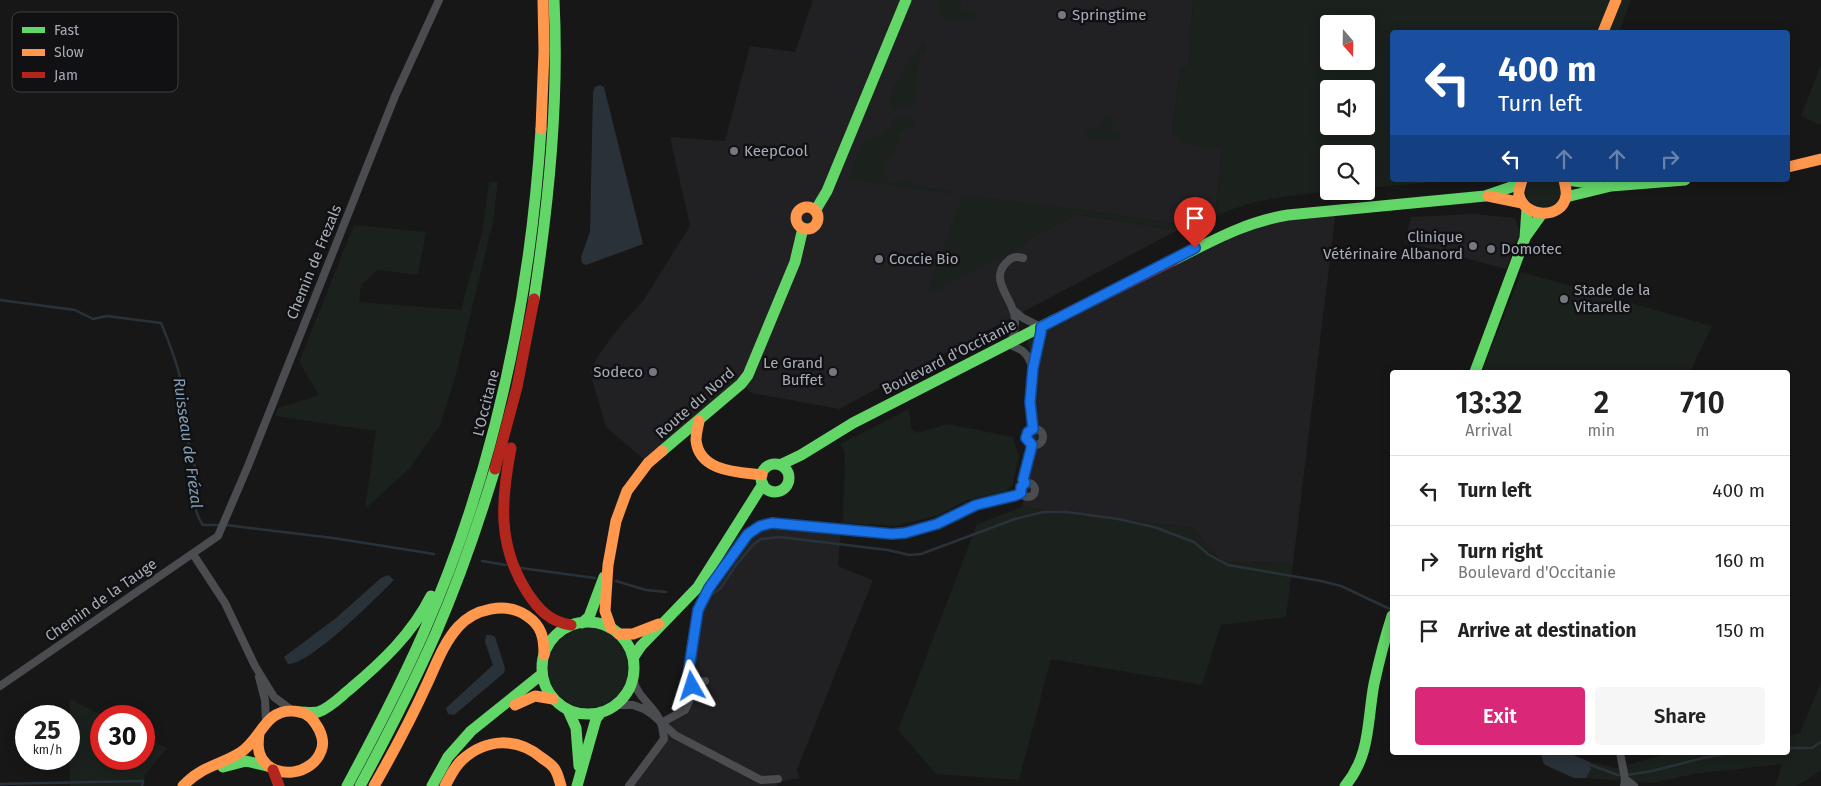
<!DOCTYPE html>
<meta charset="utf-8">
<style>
:root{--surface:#fff;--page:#f6f6f6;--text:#222;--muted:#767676;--line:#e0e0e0;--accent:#db2777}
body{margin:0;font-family:"Fira Sans",sans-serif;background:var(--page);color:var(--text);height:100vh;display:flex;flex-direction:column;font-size:19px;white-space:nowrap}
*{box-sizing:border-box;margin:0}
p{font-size:16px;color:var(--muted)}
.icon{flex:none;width:28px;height:28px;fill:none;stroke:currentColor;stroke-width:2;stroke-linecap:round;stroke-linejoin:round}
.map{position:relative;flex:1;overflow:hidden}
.details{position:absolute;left:1390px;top:370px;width:400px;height:385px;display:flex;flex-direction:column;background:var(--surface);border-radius:5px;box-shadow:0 2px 12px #0003}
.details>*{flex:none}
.guide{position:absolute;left:1390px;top:30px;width:400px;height:152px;border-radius:5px;box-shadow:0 2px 12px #0003;background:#1a4fa0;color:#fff;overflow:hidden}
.needle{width:32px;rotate:160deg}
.fabs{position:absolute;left:1320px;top:15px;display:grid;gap:10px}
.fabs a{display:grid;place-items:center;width:55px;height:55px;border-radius:5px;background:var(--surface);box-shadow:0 2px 12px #0003;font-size:25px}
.speed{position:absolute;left:15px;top:705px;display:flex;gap:10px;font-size:25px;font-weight:700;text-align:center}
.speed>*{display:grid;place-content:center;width:65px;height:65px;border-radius:50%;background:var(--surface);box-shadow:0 2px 12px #0003;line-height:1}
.speed small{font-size:12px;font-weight:400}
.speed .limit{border:8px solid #d22;background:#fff;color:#111}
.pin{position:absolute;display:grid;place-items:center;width:42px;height:42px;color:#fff;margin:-51px -21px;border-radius:50% 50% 50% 0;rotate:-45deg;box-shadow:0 0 5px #0007}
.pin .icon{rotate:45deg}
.me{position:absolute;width:55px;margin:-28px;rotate:354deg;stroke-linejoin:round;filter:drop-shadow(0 0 4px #0008)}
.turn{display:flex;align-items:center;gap:18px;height:105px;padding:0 25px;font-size:22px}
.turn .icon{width:65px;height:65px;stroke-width:2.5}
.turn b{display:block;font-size:35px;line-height:42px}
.lanes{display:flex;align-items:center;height:48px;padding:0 25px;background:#0003;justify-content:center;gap:25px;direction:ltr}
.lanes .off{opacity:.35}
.eta{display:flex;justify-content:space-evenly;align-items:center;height:85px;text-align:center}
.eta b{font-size:30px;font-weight:600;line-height:35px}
.action{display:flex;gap:10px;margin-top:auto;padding:10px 25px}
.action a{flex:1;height:58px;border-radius:5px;background:var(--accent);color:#fff;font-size:20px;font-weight:600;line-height:58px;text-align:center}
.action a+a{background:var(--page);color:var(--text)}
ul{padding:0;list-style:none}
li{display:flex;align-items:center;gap:15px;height:70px;padding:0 25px;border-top:1px solid var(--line)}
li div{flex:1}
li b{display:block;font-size:19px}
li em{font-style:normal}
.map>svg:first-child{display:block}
</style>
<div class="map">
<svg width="1821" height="786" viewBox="0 0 1821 786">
<rect width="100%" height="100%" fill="#171717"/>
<path fill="#212124" d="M813,0H1194L1189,42L1192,44L1188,66L1187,67H1181L1172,133L1182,142L1222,149L1216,210L1198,219L1177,224L1077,209L1028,239L1076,214L1178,230L839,409L752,393L741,384L648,463L606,427L590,372L598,356L620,326L643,301L690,226L670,137L725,141L750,46L795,52Z
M1336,210L1293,563L1223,562L1192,528L1022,507L1026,490L1025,483L1030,469L1033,429V368L1026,334L1231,231Z
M1474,214L1515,218L1520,232L1506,269L1405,242L1411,217Z
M770,517L841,525L838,566L873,580L797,769L799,778L778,782L777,786H629L664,739L661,723L689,704V668L698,610L694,607L733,540L740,532L758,522Z"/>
<path fill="#1b211c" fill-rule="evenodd" d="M939,0H961L960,9L975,12L974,20L956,18L954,20H944L938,10Z
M1194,0H1611L1598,32H1392V180H1458L1366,188V154H1329V191H1335C1303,194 1269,197 1239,207C1218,214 1199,225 1178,230L1076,214L1028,239L1026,244L926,296L963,195L1077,209L1177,224L1198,219L1216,210L1222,149C1209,147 1178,146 1172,133L1181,67H1187L1188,66L1192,44L1189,43ZM1329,24H1366V61H1329ZM1329,89H1366V126H1329Z
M1617,0H1631L1619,32H1606Z
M922,41L925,42L926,45L925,54H920L914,98L919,100L915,105L894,109L889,103L891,91Z
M1821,65V123L1820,125L1801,116Z
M909,115L915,120V129L907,126L905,132L900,131L893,156L887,158L885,160L882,176L887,178V182L903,184L904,180L912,181L911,185L955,191L954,194L848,179L864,140L883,134L890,126L894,117Z
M1109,117H1113L1112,131L1120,132L1119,142L1086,137L1087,131L1096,128Z
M1529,180H1558L1562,194L1555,205L1542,209L1530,204L1525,192Z
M489,182H498L493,222L455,378L440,425L410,468L365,509L376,431L275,416L278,408L319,395L299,362L354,225L426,232L418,275L378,270L361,285L359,302L461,310L482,233Z
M1521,272L1712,326L1690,372H1482Z
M909,409L911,428L916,433L948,424L1013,437L1019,456L1012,485L1006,491L967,500L939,515L896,526L843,523L845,452L840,444Z
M1022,507L1192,528L1223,562L1293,563L1286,617L1221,625L1202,685L1051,659L1019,780L936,774L898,730L977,524Z
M548 668a40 40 0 1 1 80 0a40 40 0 1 1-80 0Z
M1821,683V770L1797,786H1775L1782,764L1694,774L1652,783L1586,778L1591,769L1590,762L1617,768L1670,753L1788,752V735L1799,734Z
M70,699L104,716H101V759H144V736L167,748L145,775L144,786H70Z"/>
<path fill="#2a3239" d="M600,85L604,87L643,244L586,265L582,263L581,257L590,232L593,92L595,87Z
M388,575L394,580C376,598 310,665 288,664L284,657L336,618L381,578Z
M486,635H491L495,637L505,668L504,673L454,715L448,714L446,708L493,665L485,642Z
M1541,753H1568L1590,762L1591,769L1586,778H1574L1545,765L1543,762Z"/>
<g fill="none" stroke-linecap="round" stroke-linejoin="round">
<path stroke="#2a3239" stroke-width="2.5" d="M0,300L75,310L93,319L107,316L161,323C169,342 177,362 181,382C183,393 184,405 186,416C188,424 186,432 188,440C189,447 193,454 194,462C197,484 189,506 203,525H220
M226,525L333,538L434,554
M482,561L506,565
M521,568L595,578
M616,581L646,590L666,592
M711,595L720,589L736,565L753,545L761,539L780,537L888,550L909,555L921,554L1015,519L1043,512H1067L1118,519L1154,527L1194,542L1209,555L1228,565L1321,581L1341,586L1392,610
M1788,748H1812L1821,742
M1588,764L1618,775H1627L1652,771L1703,758L1734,752
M0,784L143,781L142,786"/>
<path stroke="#4b4c50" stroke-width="8" d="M1013,310L1023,318L1041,327L1033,368L1030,402L1033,429
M1012,341C1014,331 1017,320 1013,310C1008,295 991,278 1006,263C1011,257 1015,256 1023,258
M1008,344C1021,349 1028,352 1032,367
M1027 437a8 8 0 1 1 16 0a8 8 0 1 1-16 0Z
M1021 490a7 7 0 1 1 14 0a7 7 0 1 1-14 0Z
M1025,483L1023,479L1032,445
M193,554L225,603L255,666L274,697L290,709
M259,677L265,700L266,721
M692,685L705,681
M0,686L218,536L248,466L395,96L439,0
M616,705H633L644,709L653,715L675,735L761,780L778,779
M661,723L685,710L692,695L689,668L690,650L698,610L709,587L748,534L760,526L772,523L892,534L905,533L937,524L975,505L1005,499L1021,493
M1620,752L1625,779L1624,786
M1625,779L1634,786
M629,786L664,739C663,734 663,728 661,723C656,707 639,700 633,680"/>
<path stroke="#63d668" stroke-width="11" d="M1566,180L1598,184
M1566,197L1611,186L1685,180
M815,211L827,191L906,0
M1526,236L1541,215
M1174,260C1212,241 1245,222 1288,215L1485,196L1520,184
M534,299C549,200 559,100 554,0
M1475,372L1525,238L1527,209
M662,451L741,384L748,375L795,262L803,228
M761 478a14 14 0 1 1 28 0a14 14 0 1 1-28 0Z
M780,465L801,455L853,423L1056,319
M542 668a46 46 0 1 1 92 0a46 46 0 1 1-92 0Z
M582,623L589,617L604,577
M633,658L641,646L698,587L763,484
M568,710L576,728L579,766
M299,712C305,712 312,713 318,712C330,708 340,697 350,689C382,662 412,634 431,596
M223,767L246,761L267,766
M347,786C374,736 400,686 423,634C493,475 530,302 541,129
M360,786C387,736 413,685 436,633C459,580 478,525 495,469
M432,786L448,757L471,731L542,674
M577,786L596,719L601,712
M1345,786C1371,755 1367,721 1374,684C1379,661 1385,638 1392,616"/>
<path stroke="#ff974d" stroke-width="11" d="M1603,32L1616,0
M541,129L544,51L543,0
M1788,167L1821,159
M1522,180C1521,185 1518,191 1519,195C1524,218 1562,220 1566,196C1567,191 1565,185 1564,180
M1488,196L1522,203
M796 218a11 11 0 1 1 22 0a11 11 0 1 1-22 0Z
M699,421C698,427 696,434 696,440C699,472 738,472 762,475
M611,628L605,611L608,565L616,521L627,491L648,463L662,451
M619,634H633L659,624
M515,705L535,696L553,699
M183,786C201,766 221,765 241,752C261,739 265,710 292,711C301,711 310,715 315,723C321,731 325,742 321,751C313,774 276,781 262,759C257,751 258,742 259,733
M374,786C393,753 411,719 427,684C436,665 443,644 458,627C474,609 506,601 527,616C542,626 544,638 544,655
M445,786C450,777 454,767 462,760C486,738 517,737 542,758C546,761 551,764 554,768C558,773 559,780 561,786"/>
<path stroke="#b3261e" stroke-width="11" d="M1056,319L1174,260
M511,448C501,500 497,545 527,592C538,609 550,622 571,625
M495,469L517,387L534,299
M273,770L279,786"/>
</g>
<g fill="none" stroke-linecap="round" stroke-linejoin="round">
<defs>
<path id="route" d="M692,686L689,668L698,610L709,588L748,534L760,526L772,523L892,534L905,533L937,524L976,505L1017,495L1021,493V487L1025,483L1023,480L1032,445L1026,438L1028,432L1033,429L1030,402L1033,368L1041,332V327L1195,248"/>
</defs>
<use href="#route" stroke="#114b97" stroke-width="12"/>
<use href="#route" stroke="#1a73e8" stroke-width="9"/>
</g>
<g fill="#757880" stroke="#111113" stroke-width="2">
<circle cx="1062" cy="15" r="5"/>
<circle cx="734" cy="151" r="5"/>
<circle cx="1473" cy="246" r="5"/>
<circle cx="1491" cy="249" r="5"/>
<circle cx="879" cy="259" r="5"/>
<circle cx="1564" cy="299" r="5"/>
<circle cx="653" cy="372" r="5"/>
<circle cx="833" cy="372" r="5"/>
</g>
<g text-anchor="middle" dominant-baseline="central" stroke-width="5" stroke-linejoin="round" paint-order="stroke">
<g font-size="15" fill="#a8adb8" stroke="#111113" text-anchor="start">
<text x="1072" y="15">Springtime</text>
<text x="744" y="151">KeepCool</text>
<text x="1463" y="237" text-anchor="end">Clinique<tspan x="1463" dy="17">Vétérinaire Albanord</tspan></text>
<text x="1501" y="249">Domotec</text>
<text x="889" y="259">Coccie Bio</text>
<text x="1574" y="290">Stade de la<tspan x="1574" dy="17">Vitarelle</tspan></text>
<text x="823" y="363" text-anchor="end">Le Grand<tspan x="823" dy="17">Buffet</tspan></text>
<text x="643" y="372" text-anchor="end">Sodeco</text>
</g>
<g font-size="15" fill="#a8adb8" stroke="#111113">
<text transform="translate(314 262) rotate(-68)">Chemin de Frezals</text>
<text transform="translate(949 357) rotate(-27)">Boulevard d'Occitanie</text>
<text transform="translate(486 403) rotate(-76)">L'Occitane</text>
<text transform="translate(695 403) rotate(-41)">Route du Nord</text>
<text transform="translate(101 600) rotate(-35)">Chemin de la Tauge</text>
</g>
<g font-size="16" font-style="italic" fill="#7f9bb3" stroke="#111113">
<text transform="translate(188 443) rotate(82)">Ruisseau de Frézal</text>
</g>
</g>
<rect x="12" y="12" width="166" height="80" rx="8" fill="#111113" stroke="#3e4045" stroke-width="1"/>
<rect x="22" y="27" width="23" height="6" fill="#63d668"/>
<rect x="22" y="49" width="23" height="7" fill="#ff974d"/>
<rect x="22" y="72" width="23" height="6" fill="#b3261e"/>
<g font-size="14" fill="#a8adb8">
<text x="54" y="35">Fast</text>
<text x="54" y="57">Slow</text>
<text x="54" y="80">Jam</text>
</g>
</svg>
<div class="fabs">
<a><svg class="needle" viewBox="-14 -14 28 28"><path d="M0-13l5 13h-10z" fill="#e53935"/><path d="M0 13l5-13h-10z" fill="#767676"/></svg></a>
<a><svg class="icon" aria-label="sound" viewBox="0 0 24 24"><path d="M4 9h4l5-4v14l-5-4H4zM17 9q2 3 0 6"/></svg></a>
<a><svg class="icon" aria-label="search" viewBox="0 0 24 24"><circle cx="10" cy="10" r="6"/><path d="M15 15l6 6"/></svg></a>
</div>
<div class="speed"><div>25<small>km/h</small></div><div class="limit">30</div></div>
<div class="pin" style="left:1195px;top:248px;background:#d93025"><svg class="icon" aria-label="arrive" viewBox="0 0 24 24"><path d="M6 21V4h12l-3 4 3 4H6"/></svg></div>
<svg class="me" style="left:692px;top:686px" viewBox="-20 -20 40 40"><path d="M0-17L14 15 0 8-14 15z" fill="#1a73e8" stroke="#fff" stroke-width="4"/></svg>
<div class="guide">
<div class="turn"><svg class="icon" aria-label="left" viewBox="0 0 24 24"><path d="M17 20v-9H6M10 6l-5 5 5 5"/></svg><div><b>400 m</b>Turn left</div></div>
<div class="lanes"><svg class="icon" aria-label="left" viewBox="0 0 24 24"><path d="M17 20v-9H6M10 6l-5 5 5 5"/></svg><svg class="icon off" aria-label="ahead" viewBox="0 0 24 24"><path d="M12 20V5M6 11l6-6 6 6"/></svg><svg class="icon off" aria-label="ahead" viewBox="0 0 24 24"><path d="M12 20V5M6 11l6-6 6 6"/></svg><svg class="icon off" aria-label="right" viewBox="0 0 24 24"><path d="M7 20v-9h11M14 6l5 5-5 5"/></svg></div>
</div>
<section class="details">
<div class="eta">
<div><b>13:32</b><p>Arrival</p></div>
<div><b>2</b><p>min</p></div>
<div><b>710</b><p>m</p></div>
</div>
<ul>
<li><svg class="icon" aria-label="left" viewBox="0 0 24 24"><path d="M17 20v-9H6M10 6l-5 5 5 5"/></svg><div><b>Turn left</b></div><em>400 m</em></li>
<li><svg class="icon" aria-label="right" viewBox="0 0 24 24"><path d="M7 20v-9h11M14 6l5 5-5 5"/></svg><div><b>Turn right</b><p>Boulevard d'Occitanie</p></div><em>160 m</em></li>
<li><svg class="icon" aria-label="arrive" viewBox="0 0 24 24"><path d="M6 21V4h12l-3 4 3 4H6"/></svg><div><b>Arrive at destination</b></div><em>150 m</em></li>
</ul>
<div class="action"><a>Exit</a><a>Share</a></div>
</section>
</div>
